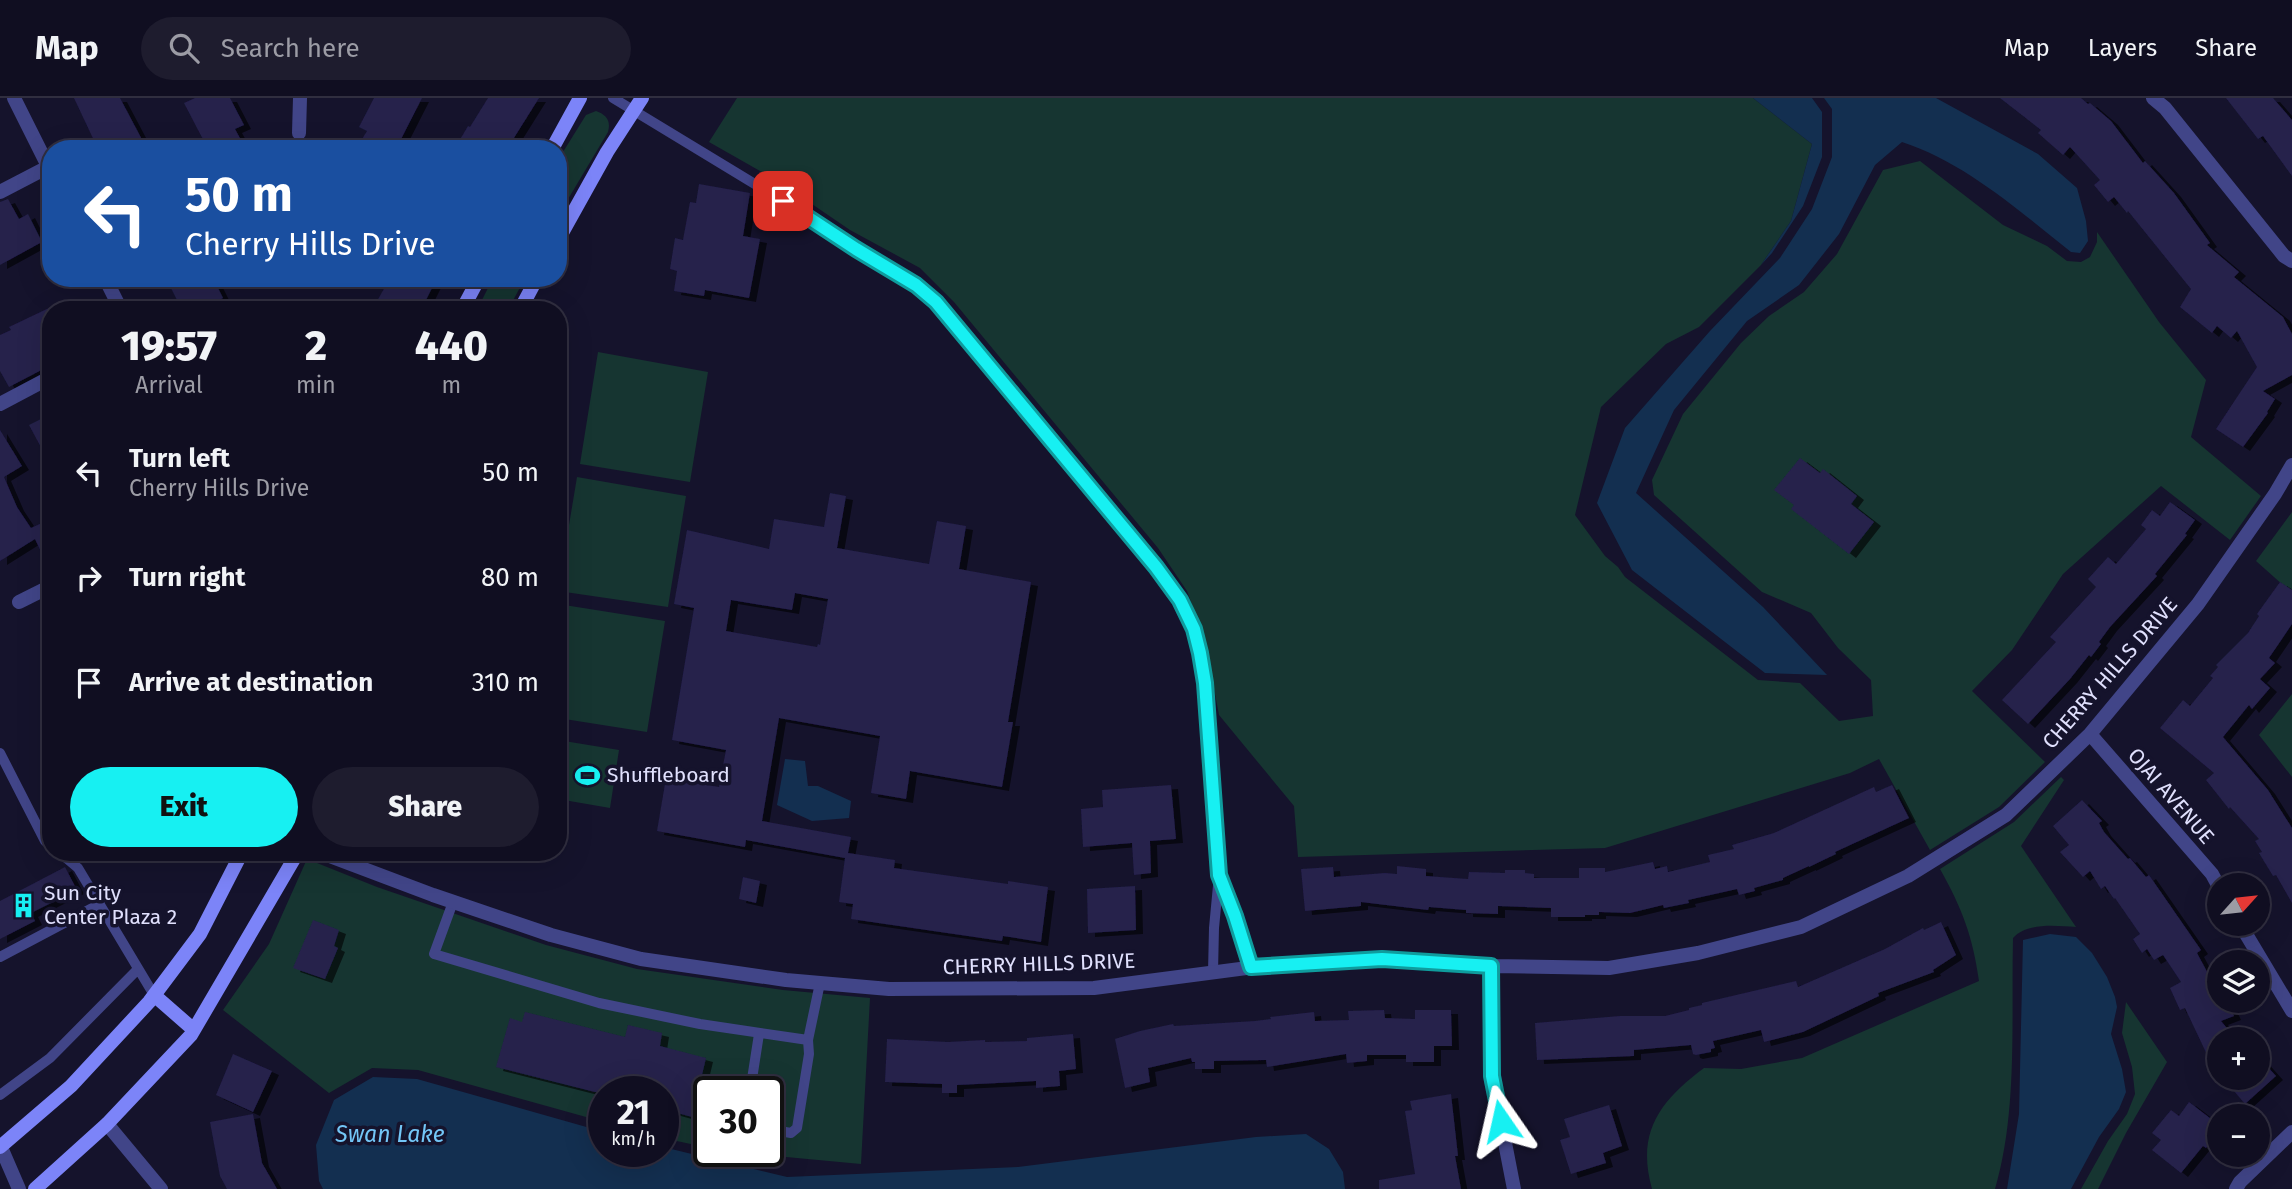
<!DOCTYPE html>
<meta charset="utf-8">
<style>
:root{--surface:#100e21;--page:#1e1c2e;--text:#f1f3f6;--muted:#9c9ca5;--line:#302e3f;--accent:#17f0f2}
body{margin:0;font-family:"Fira Sans",sans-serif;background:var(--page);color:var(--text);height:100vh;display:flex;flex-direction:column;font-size:26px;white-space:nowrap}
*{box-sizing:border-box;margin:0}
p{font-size:23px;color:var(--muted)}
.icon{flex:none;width:38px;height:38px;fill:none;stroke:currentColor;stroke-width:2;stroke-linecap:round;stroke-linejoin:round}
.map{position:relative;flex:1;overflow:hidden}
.panel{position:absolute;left:42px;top:203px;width:525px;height:560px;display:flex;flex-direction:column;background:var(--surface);border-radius:28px;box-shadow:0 7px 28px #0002,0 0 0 2px var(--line)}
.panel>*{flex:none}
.hud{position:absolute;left:42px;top:42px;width:525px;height:147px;border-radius:28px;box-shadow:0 7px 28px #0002,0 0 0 2px var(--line);background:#1a4fa0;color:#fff;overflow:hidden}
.needle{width:46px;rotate:63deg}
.buttons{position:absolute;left:2207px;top:775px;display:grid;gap:14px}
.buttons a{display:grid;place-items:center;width:63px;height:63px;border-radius:50%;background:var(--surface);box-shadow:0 7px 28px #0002,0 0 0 2px var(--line);font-size:35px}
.speed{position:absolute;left:588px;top:978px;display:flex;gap:14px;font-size:35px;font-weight:700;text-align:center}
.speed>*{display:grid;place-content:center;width:91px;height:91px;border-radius:50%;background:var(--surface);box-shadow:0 7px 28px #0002,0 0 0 2px var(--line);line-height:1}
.speed small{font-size:18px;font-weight:400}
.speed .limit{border:4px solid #111;border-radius:10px;background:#fff;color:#111}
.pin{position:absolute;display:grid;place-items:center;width:60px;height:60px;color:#fff;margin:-30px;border-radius:14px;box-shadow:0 4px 10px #0006}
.me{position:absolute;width:77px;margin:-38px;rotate:349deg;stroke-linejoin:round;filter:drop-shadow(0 0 5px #0008)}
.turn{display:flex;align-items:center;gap:24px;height:147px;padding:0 28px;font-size:32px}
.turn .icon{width:91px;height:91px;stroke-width:2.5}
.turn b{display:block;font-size:49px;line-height:60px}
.eta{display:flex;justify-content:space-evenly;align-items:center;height:119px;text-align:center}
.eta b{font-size:42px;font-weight:800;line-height:49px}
.primary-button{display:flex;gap:14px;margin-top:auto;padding:14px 28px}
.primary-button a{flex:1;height:80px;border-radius:42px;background:var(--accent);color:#111;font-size:28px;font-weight:800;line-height:80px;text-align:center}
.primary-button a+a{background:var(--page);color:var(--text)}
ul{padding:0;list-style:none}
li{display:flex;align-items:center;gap:21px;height:105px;padding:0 28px}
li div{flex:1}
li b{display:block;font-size:26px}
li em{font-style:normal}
header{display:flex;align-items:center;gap:42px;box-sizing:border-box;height:98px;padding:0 35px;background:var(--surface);border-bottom:2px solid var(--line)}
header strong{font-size:33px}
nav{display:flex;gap:38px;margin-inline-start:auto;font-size:24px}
.search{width:490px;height:63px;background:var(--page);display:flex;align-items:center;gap:18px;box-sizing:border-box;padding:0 24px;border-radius:38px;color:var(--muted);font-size:26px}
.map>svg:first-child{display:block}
</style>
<header>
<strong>Map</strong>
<div class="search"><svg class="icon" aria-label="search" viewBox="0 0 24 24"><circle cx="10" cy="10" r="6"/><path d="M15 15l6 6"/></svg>Search here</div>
<nav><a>Map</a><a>Layers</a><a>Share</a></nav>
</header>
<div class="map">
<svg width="2292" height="1091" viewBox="0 0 2292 1091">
<defs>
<filter id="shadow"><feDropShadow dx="7" dy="4" stdDeviation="0" flood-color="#0009"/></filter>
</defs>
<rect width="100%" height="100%" fill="#15132c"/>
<path fill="#163531" d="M737,0H1753L1812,46L1791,123L1761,167L1699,229L1666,246L1601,309L1575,417L1605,458L1618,469L1625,479L1758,582L1800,585L1839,623L1873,618L1871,582L1838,550L1811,515L1762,494L1654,397L1652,382L1683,316L1741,245L1769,218L1804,194L1837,156L1883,72L1920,63L2003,127L2047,148L2067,163L2081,164L2090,159L2097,144V134L2159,224L2206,282L2191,339L2261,398L2230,442L2161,388L2063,476L2012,552L1972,593L2045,664L1999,709L1930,752L1879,661L1850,675L1605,750L1298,759L1294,708L1219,617L1204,539L1187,493L1158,450L954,204L920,170L850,132L781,85L709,44Z
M596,13C607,17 611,23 608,34L558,118V62L586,17Z
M493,180H525L508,212H477Z
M598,254L708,274L690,384L580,366Z
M577,379L686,398L668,509L558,493Z
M2292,414V495L2256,463Z
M558,506L665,523L647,634L558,620Z
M2292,596V679L2259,637Z
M558,642L619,652L610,710L558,701Z
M2061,679L2064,682L2021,748L2076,829C2057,828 2027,824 2013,840C2011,921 2018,1013 1995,1091H1652C1636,1034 1660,1003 1704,970L1741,971L1802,960L1979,883C1973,839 1962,810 1940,771L2014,724Z
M307,761L377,789L546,847L637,871L783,892L870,900L861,1066L734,1054H768V994H709V1050L663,1040V994H604V1024L418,972L372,970L329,995L223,912L269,846Z
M2126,904L2167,964L2126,1035L2098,1091H2081L2108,1043L2127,1016L2135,996L2132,969L2122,935Z"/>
<path fill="#132f50" d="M1753,0H1812L1822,14V59L1803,108L1772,155L1761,167L1791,123L1812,46Z
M1824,0H1936L2038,56L2077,90L2086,123L2088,143L2080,155L2071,154C2019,113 1966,65 1902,44L1875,67L1839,136L1799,187L1747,223L1674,312L1636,395L1763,509L1827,577L1765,575L1632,472L1597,405L1625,330L1710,233L1780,160L1812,111L1832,59V11Z
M785,661L805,663L808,688H818L851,703L849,720L812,723L777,707Z
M2050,836L2076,839L2092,855L2107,879L2115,899L2117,909L2111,936L2122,971L2126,994L2119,1011L2099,1039L2071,1091H2007L2019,1016L2023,842Z
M373,979L417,981L604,1034V1054H663V1049L787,1079L1018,1069L1256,1039L1306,1036L1329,1051L1343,1074L1345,1091H323L319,1083L316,1047L334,1002Z"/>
<path fill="#25204c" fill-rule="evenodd" filter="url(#shadow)" d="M74,0H120L147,51H98Z
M195,0H230L244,27L235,31L246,51H208L184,5Z
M374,0H422L396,51H356L367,33L359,29Z
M488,0H539L507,51H458L460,46L458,45L468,28L470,29Z
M2000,0H2081L2088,6L2090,5L2111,23L2143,65L2145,63L2174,95L2210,145L2207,147L2239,174L2234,179L2283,219L2292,236V277L2263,293L2275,301L2267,314L2268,315L2243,349L2216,331L2257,269L2237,233L2231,240L2217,228L2212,235L2180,209L2191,191L2128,113L2127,115L2114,99L2108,104L2094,87L2100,82L2070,49L2063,57L2038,35L2041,32Z
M2226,0H2273L2292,22V78L2263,38L2258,41Z
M699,86L750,95L743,138L760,141L749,200L705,192L704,198L674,193L677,173L670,171L675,140L683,142L690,104L696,105Z
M8,101L19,121L28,116L42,144L0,167V104Z
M166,180H213L223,200L216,204L220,212H182Z
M390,180H437L421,212H372Z
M51,209V267L9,289L0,273V237L11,232L9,229Z
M51,316V368L29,327Z
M0,332L22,368L4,379L17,409L31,430L46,423L51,432V475L35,441L0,463Z
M1800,360L1820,375L1823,371L1857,398L1851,406L1874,424L1849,456L1791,411L1794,407L1774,392Z
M830,395L846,398L837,450L929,466L937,423L966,428L959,471L1031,484L1008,624H1013L1002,689L910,673L906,701L871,695L880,638L779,620L762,723L851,739L848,755L895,762L894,770L1008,786V783L1048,789L1041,844L1003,838L1002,843L851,821L853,806L839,804L845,760L746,742L745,749L657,733L666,680L719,689L726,652L672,642L694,510L674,506L687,432L769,451L774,421L824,429ZM795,495L828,501L820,547L818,546L817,549L726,533L731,502L792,512Z
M2170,404L2195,422L2185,436L2187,437L2155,476L2157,478L2110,529L2099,544L2101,546L2091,559L2089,557L2070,581L2028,626L2002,602L2056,544L2050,539L2096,489L2088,481L2108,459L2116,466L2146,431L2141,427L2152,412L2160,418Z
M2280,484L2292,492V526L2269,560L2275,565L2260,581L2270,590L2252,611L2249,607L2223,639L2268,692L2292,730V805L2276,777L2273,778L2259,755L2262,754L2255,743L2259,741L2230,709L2229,711L2206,682L2214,675L2160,630L2183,602L2190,608L2213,580L2210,578L2218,569L2216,567L2248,535L2259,518L2257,516Z
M1171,687L1176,741L1150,743L1151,775L1134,777L1132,745L1083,749L1081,711L1103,709L1102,692Z
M1892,687L1909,720L1835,754L1836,756L1809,769V768L1783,780V782L1754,790L1755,793L1739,797L1737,791L1688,802L1689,805L1664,810L1663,807L1630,815L1599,814V817H1585V819H1551V810L1498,808V816L1466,815V812L1429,809L1428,812L1361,804V808L1305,813L1301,771L1333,769L1334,779L1385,775L1397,776V768L1426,771V778L1468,781L1469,774L1505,775V772H1525V775L1534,776V780H1579V770H1605V774L1653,764L1655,771L1667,768L1668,774L1710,764L1708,757L1734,751L1732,747L1774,735L1874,689L1876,694Z
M2082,702L2102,723L2099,725L2104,734L2128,761L2130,760L2146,779L2149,777L2201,852L2197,855L2219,896V903H2227L2234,918L2221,923L2237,942H2219V982L2185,910L2180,912L2170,890L2181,884L2163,857L2154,862L2147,851L2142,855L2133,841L2140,836L2115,800L2114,801L2105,788L2101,791L2090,773L2083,779L2060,754L2069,747L2053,728Z
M65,769L77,792L31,815L35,823L0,841V803Z
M743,779L760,783L756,805L739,801Z
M1135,788L1136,832L1088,835L1087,791Z
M313,822L339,832L334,848L338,850L325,881L293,870Z
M1941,824L1956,857L1933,872L1934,874L1878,895L1879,898L1803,934L1764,944L1761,932L1713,943L1715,950L1711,951V954L1696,957L1693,956L1691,947L1634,952V958L1537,962L1535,925L1620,918H1665L1689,912V910L1702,907V905L1796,883L1798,889L1885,851L1923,830L1924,832Z
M1384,912L1385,920L1415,921V912H1451L1452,948H1434V964H1406V957H1367V963L1347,965L1346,956L1267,969L1266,962L1214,963V971H1195V964H1192L1191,960L1148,970L1150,984L1125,990L1115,941L1140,933L1173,926L1174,928L1255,923L1271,921L1270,919L1314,914L1315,923L1349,922L1348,913Z
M525,914L625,939L628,927L662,935L660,948L706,960L692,1019L663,1011V994H595L496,969L510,920L522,924Z
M1073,936L1076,971L1059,973L1060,988L1036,990V983L957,987V995H942V986L885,984L887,941L948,944L985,942V944L1027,943V940Z
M233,956L272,973L253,1014L216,997Z
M2258,958L2276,978L2245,1006L2223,980H2258Z
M1451,996L1458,1058H1455L1461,1091H1379V1082L1415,1076L1405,1013L1412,1012L1410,1003Z
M2189,1004L2219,1027V1034L2206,1050L2203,1048L2181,1075L2152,1052L2161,1042L2152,1035L2171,1012L2179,1018Z
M1609,1007L1622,1048L1603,1055L1606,1065L1571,1076L1560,1042L1570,1039L1564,1021Z
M253,1016L262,1065L277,1091H227L220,1078L210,1024Z"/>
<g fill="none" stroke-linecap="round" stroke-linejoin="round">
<path stroke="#414588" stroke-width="10" d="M613,0L806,117L856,151L916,187L936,204L1156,469C1186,510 1198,534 1205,585L1219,777L1214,830L1213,874
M0,655L45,743L51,748
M59,754L78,770L154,897
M1221,781L1235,818L1251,869
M453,804L434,856L599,905L700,926L808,942L820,885
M0,859L100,806
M750,994L759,936
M0,997L50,960L138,871
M768,1031L791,1035L797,1030L809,956L808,942"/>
<path stroke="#414588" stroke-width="14" d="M14,0L51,74
M2153,0L2165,10L2284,158L2292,163
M299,35L300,0
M0,94L48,69
M105,180L121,212
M0,306L51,279
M19,504L51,488
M2090,636L2212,776L2219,789
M319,754L433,797L551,837L641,861L786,882L889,891L1094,890L1278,866L1382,861L1491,868L1609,870L1698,855L1801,829L1908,778L2006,717L2090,636L2198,506L2275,396L2292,367
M2240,826L2292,913
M1491,868L1492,978L1514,1091
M107,1026L161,1091
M0,1047L19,1091
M2236,1091L2240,1084L2292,1034"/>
<path stroke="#7c84f8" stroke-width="14" d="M552,51L580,0
M558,142L607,54L642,0
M462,212L479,180
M520,212L537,180
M154,897L194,932
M0,1049L71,988L149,904L200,836L242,754
M35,1091L107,1026L191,937L298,754"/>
</g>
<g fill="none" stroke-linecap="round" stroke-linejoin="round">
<defs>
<path id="route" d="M783,103L856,151L916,187L936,204L1156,469L1180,502L1194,531L1200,555L1205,585L1219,777L1235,818L1251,869L1382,861L1491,868L1492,978L1501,1023"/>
</defs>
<use href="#route" stroke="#0f9c9d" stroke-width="18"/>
<use href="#route" stroke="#17f0f2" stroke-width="12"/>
</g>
<defs>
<symbol id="stadium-bare" viewBox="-9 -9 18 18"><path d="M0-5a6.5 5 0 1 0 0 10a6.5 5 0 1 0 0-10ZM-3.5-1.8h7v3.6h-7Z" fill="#17f0f2" stroke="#15132c" stroke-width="2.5" paint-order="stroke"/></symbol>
<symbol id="building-bare" viewBox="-9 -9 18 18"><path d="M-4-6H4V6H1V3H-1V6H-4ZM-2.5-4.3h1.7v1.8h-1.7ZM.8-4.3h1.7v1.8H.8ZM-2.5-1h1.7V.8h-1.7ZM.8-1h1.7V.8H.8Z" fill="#17f0f2" stroke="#15132c" stroke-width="2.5" paint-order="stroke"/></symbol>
</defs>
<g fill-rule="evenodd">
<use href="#stadium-bare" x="570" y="660" width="35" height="35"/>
<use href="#building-bare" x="6" y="790" width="35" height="35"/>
</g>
<g text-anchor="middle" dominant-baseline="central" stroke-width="7" stroke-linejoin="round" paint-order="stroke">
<g font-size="21" fill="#e0e0fd" stroke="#15132c">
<text transform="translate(2110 575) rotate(-49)">CHERRY HILLS DRIVE</text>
<text transform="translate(2171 698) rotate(49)">OJAI AVENUE</text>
<text transform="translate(1039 866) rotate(-2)">CHERRY HILLS DRIVE</text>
</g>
<g font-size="21" fill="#e0e0fd" stroke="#15132c" text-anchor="start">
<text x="607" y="677">Shuffleboard</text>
<text x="44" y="795">Sun City<tspan x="44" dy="24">Center Plaza 2</tspan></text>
</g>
<g font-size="23" font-style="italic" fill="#73c6f7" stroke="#15132c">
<text x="390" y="1036">Swan Lake</text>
</g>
</g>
</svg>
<div class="buttons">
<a><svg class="needle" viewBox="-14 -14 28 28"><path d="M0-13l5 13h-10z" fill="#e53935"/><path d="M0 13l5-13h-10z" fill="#9c9ca5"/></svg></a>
<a><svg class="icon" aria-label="layers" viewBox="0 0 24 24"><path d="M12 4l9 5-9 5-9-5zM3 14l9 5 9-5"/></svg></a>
<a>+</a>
<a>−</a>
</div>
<div class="speed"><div>21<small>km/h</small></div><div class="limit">30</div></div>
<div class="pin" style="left:783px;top:103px;background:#d93025"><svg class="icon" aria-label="arrive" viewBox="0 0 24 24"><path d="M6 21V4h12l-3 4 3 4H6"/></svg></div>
<svg class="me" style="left:1501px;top:1023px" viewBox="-20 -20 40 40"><path d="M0-17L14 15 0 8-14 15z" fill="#17f0f2" stroke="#fff" stroke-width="4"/></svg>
<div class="hud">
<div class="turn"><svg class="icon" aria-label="left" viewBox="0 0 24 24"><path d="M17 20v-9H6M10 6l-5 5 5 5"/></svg><div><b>50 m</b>Cherry Hills Drive</div></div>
</div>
<section class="panel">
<div class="eta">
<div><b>19:57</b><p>Arrival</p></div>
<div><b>2</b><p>min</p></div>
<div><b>440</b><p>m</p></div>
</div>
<ul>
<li><svg class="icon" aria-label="left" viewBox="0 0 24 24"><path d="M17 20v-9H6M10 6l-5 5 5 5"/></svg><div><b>Turn left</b><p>Cherry Hills Drive</p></div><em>50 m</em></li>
<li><svg class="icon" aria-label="right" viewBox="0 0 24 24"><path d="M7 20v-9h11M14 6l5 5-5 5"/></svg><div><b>Turn right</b></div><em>80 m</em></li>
<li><svg class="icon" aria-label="arrive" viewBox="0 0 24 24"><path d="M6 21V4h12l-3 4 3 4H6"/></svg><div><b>Arrive at destination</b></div><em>310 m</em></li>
</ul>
<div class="primary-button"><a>Exit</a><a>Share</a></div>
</section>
</div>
